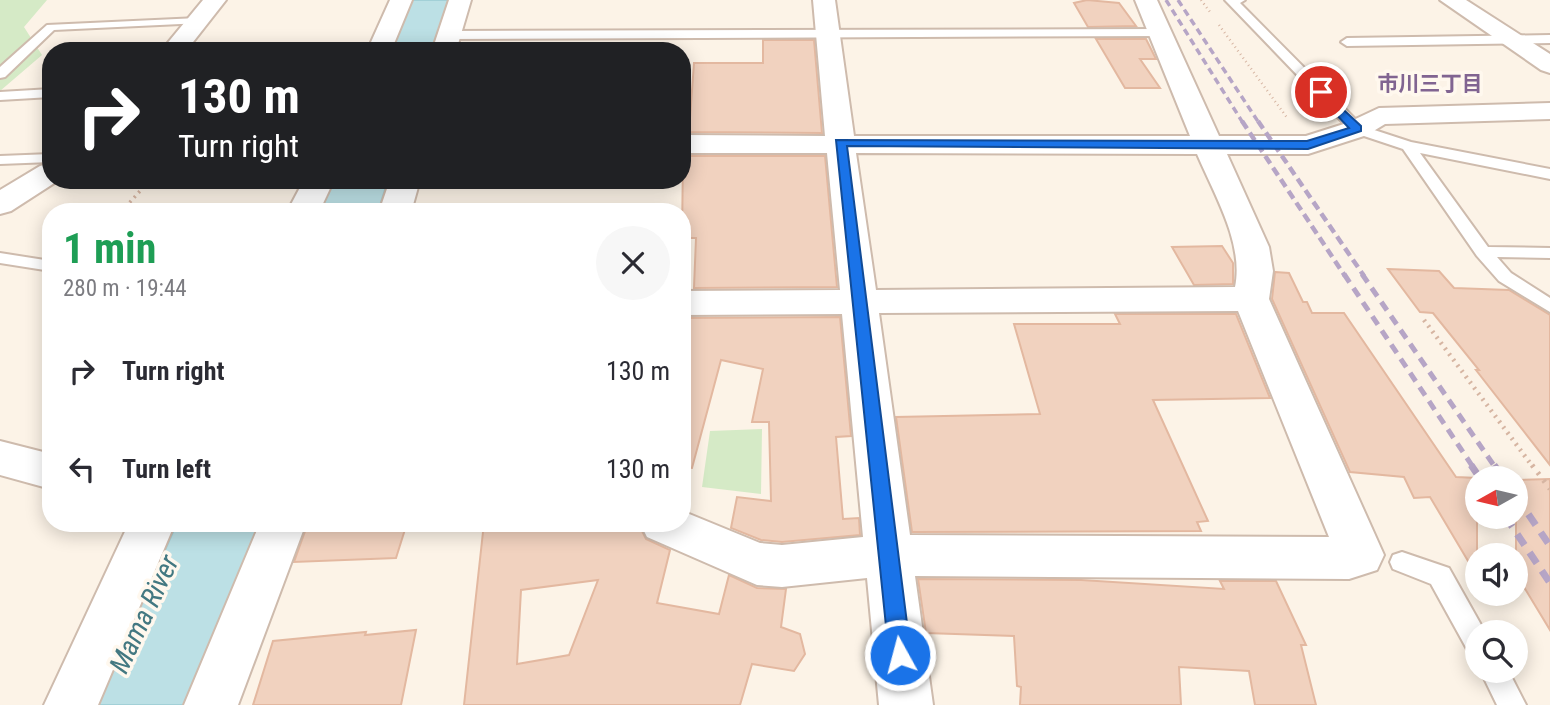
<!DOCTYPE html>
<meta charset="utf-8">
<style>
:root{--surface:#fff;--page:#f7f7f7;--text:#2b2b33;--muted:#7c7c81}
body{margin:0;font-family:"Roboto Condensed","Noto Sans JP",sans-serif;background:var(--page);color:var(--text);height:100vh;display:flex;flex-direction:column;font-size:26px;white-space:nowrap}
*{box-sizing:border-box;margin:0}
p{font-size:23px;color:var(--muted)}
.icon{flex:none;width:38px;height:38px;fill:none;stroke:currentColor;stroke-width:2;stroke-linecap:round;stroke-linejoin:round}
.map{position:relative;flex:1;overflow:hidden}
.details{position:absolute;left:42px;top:203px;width:649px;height:329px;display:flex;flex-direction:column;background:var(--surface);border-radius:28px;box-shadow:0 4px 18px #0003}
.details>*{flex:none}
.guide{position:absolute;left:42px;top:42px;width:649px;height:147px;border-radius:28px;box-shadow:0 4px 18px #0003;background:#202124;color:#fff;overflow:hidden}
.needle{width:46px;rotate:262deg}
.controls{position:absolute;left:1465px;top:466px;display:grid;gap:14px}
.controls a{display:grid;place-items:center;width:63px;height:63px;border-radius:50%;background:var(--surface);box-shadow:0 4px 18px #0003;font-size:35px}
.pin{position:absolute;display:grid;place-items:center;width:60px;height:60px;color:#fff;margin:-30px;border:4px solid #fff;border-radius:50%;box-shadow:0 2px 7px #0007}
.me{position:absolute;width:77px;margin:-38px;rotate:353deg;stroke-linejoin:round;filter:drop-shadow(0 0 5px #0008)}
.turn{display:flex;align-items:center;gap:24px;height:147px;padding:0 21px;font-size:32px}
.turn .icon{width:91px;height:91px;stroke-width:2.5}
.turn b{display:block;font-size:49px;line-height:60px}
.round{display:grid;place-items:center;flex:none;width:74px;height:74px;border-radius:37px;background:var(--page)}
.overview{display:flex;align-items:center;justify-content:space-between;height:119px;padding:0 21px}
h1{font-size:42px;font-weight:700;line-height:52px;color:#1e9e55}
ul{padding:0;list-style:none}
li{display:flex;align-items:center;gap:21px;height:98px;padding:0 21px}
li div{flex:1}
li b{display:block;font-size:26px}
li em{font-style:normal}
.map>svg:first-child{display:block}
</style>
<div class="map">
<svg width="1550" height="705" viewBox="0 0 1550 705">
<rect width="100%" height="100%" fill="#fcf3e7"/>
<path fill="#d5eac6" d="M0,0H47L24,27L42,55L0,91Z
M762,429L761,494L702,487L710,431Z"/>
<path fill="#bce0e5" stroke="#a2d0d7" stroke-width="2" d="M409,0H449L432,51H387Z
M329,180H388L378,212H315Z
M177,523H261L189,705H96Z"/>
<path fill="#f1d2bf" stroke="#e3b8a0" stroke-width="2" fill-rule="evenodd" d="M1087,0L1119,3L1136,26L1088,27L1074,3Z
M1096,39H1146L1156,59H1140L1160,88H1125Z
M763,40H814L822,133L689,132L694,63H763Z
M683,156H825L837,287L694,288L696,238H682Z
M1222,246L1233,263V284L1194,285L1172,247Z
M1388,269L1439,271L1454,288L1509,290L1550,315V465L1476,370H1479L1433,313L1420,312Z
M1275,272L1289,273L1303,302H1307L1312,313H1344L1456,477L1477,478V576L1430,497L1414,498L1404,477L1350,472L1272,299Z
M1115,314H1236L1270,398L1153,400L1208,521L1197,522L1201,531L912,532L896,417L1040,414L1014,324H1120Z
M840,317L851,436L836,437L843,519L859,518L860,535L782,542L761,540L731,528L737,497L771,501L769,422H752L763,369L721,360L692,468L682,467V318Z
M1550,479V630L1516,574V480Z
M308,523H407L396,558L294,562Z
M484,523H638L646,539L670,550L657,603L719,614L729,575L757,588L786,589L781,627L800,634L805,654L794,671L752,664L740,705H464ZM598,580L569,655L517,664L521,590Z
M918,579L1081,580L1224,589L1220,581H1276L1306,645H1301L1316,705H1255L1249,671L1179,667L1181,705H1020L1021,687L1017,686L1014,636L926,633Z
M416,630L401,705H253L273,641L366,632L365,635Z"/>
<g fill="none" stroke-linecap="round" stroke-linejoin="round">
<defs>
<path id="lane" d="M1225,0H1245L1240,3L1362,126L1411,142L1550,169V179L1420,153L1488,247L1550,248V258L1497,257L1511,273L1550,298V312L1499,281L1477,256L1403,149L1352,132Z
M198,18L202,19V23L54,30L5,77L0,78V67L47,25Z
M1159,29L1165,33L1163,36L449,39L443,35L449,31Z
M1550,35V43L1347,46L1341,42L1347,38Z
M51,89V97L0,100V92Z
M51,154V162L0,164V156Z
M0,253L51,261V271L0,263Z
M1402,552L1449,568L1485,632H1477V654L1468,651L1431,584L1393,569L1390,562L1393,555Z
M1480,670H1508L1526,705H1497Z"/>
<path id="street" d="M203,0H226L186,51H161Z
M390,0H412L391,51H367Z
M449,0H471L456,51H432Z
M813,0H835L854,136H1190L1135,0H1157L1219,136H1306L1347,123L1379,108L1550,103V119L1385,124L1367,135L1308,154H1227L1269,247L1273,271L1269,299L1384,555L1377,570L1349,579L915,576L933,705H879L867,578L782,587L757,585L647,537L640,523H682V511L760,543L782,545L863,537L842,314L682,315V291L840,290L827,153H682V135L825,136ZM856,153L1197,154C1214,194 1244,243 1235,287L876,290ZM1238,311L1329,537L910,535L879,313Z
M1440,0H1466L1550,54V73L1541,70Z
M51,163V180H59L11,211L0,214V190L40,166Z
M304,180H334L319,212H287Z
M390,180H420L411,212H379Z
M0,441L51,454V489L0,475Z
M129,523H175L98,705H44Z
M260,523H306L238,705H184Z"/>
</defs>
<use href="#lane" stroke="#cebbad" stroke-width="4"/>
<use href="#street" stroke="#cebbad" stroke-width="4"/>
<path stroke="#d6b5a2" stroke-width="2.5" stroke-dasharray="1 3.5" stroke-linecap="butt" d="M1201,0L1210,12
M1219,25L1288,119"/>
<path stroke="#d6b5a2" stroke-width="3.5" stroke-dasharray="2 4.5" stroke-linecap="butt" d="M121,212L150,180"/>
<path stroke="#d6b5a2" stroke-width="4.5" stroke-dasharray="2 5" stroke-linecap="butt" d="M1424,320L1533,467"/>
<path stroke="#d6b5a2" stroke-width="5" stroke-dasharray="2.5 7" stroke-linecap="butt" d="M1532,465L1550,489"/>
<use href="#lane" fill="#fff" fill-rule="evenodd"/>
<use href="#street" fill="#fff" fill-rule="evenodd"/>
<path stroke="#b6a5c6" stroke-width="3.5" stroke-dasharray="7 4.5" stroke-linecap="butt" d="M1166,0L1243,123
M1178,0L1259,123"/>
<path stroke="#b6a5c6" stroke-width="4.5" stroke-dasharray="9 5" stroke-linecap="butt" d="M1242,121L1345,276
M1258,121L1364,276"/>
<path stroke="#b6a5c6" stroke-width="5" stroke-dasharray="10 7" stroke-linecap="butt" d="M1344,274L1473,467
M1362,274L1495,467"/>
<path stroke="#b6a5c6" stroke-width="7" stroke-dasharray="13 9" stroke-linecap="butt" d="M1471,465L1480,478
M1494,465L1503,478
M1516,496L1550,546
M1505,516L1550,583"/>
</g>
<path fill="#1a73e8" stroke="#114b97" stroke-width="2" d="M1321,89L1361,126V131L1308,149L847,146L911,655L907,662L900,665L892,662L889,655L836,140L1307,141L1349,128L1317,94L1315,92Z"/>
<g text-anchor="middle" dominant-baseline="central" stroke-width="7" stroke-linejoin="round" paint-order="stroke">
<g font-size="21" font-weight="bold" fill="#816491" stroke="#fff8ee">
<text x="1430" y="84">市川三丁目</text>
</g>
<g font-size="28" font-style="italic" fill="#437881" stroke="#fff8ee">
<text transform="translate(144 614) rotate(-65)">Mama River</text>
</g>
</g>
</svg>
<div class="controls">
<a><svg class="needle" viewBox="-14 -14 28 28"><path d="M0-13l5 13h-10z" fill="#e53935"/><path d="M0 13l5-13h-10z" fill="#7c7c81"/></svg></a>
<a><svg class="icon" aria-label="sound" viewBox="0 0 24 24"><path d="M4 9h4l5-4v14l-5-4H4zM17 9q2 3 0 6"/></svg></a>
<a><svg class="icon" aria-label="search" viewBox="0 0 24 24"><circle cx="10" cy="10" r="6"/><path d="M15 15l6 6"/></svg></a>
</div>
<div class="pin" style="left:1321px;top:92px;background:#d93025"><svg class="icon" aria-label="arrive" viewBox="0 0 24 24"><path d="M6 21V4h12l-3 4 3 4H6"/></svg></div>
<svg class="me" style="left:900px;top:655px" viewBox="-20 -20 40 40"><circle r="17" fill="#1a73e8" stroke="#fff" stroke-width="3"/><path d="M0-11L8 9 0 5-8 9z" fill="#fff"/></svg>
<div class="guide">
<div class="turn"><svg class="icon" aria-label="right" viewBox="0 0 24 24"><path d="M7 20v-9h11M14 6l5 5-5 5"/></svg><div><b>130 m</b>Turn right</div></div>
</div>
<section class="details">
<div class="overview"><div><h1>1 min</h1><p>280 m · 19:44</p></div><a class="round"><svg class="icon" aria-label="close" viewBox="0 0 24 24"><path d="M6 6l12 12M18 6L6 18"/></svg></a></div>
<ul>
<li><svg class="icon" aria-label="right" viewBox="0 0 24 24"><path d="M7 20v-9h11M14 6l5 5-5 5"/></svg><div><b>Turn right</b></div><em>130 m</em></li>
<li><svg class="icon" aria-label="left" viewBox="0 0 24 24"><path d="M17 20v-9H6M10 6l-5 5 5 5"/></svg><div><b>Turn left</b></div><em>130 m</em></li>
</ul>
</section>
</div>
